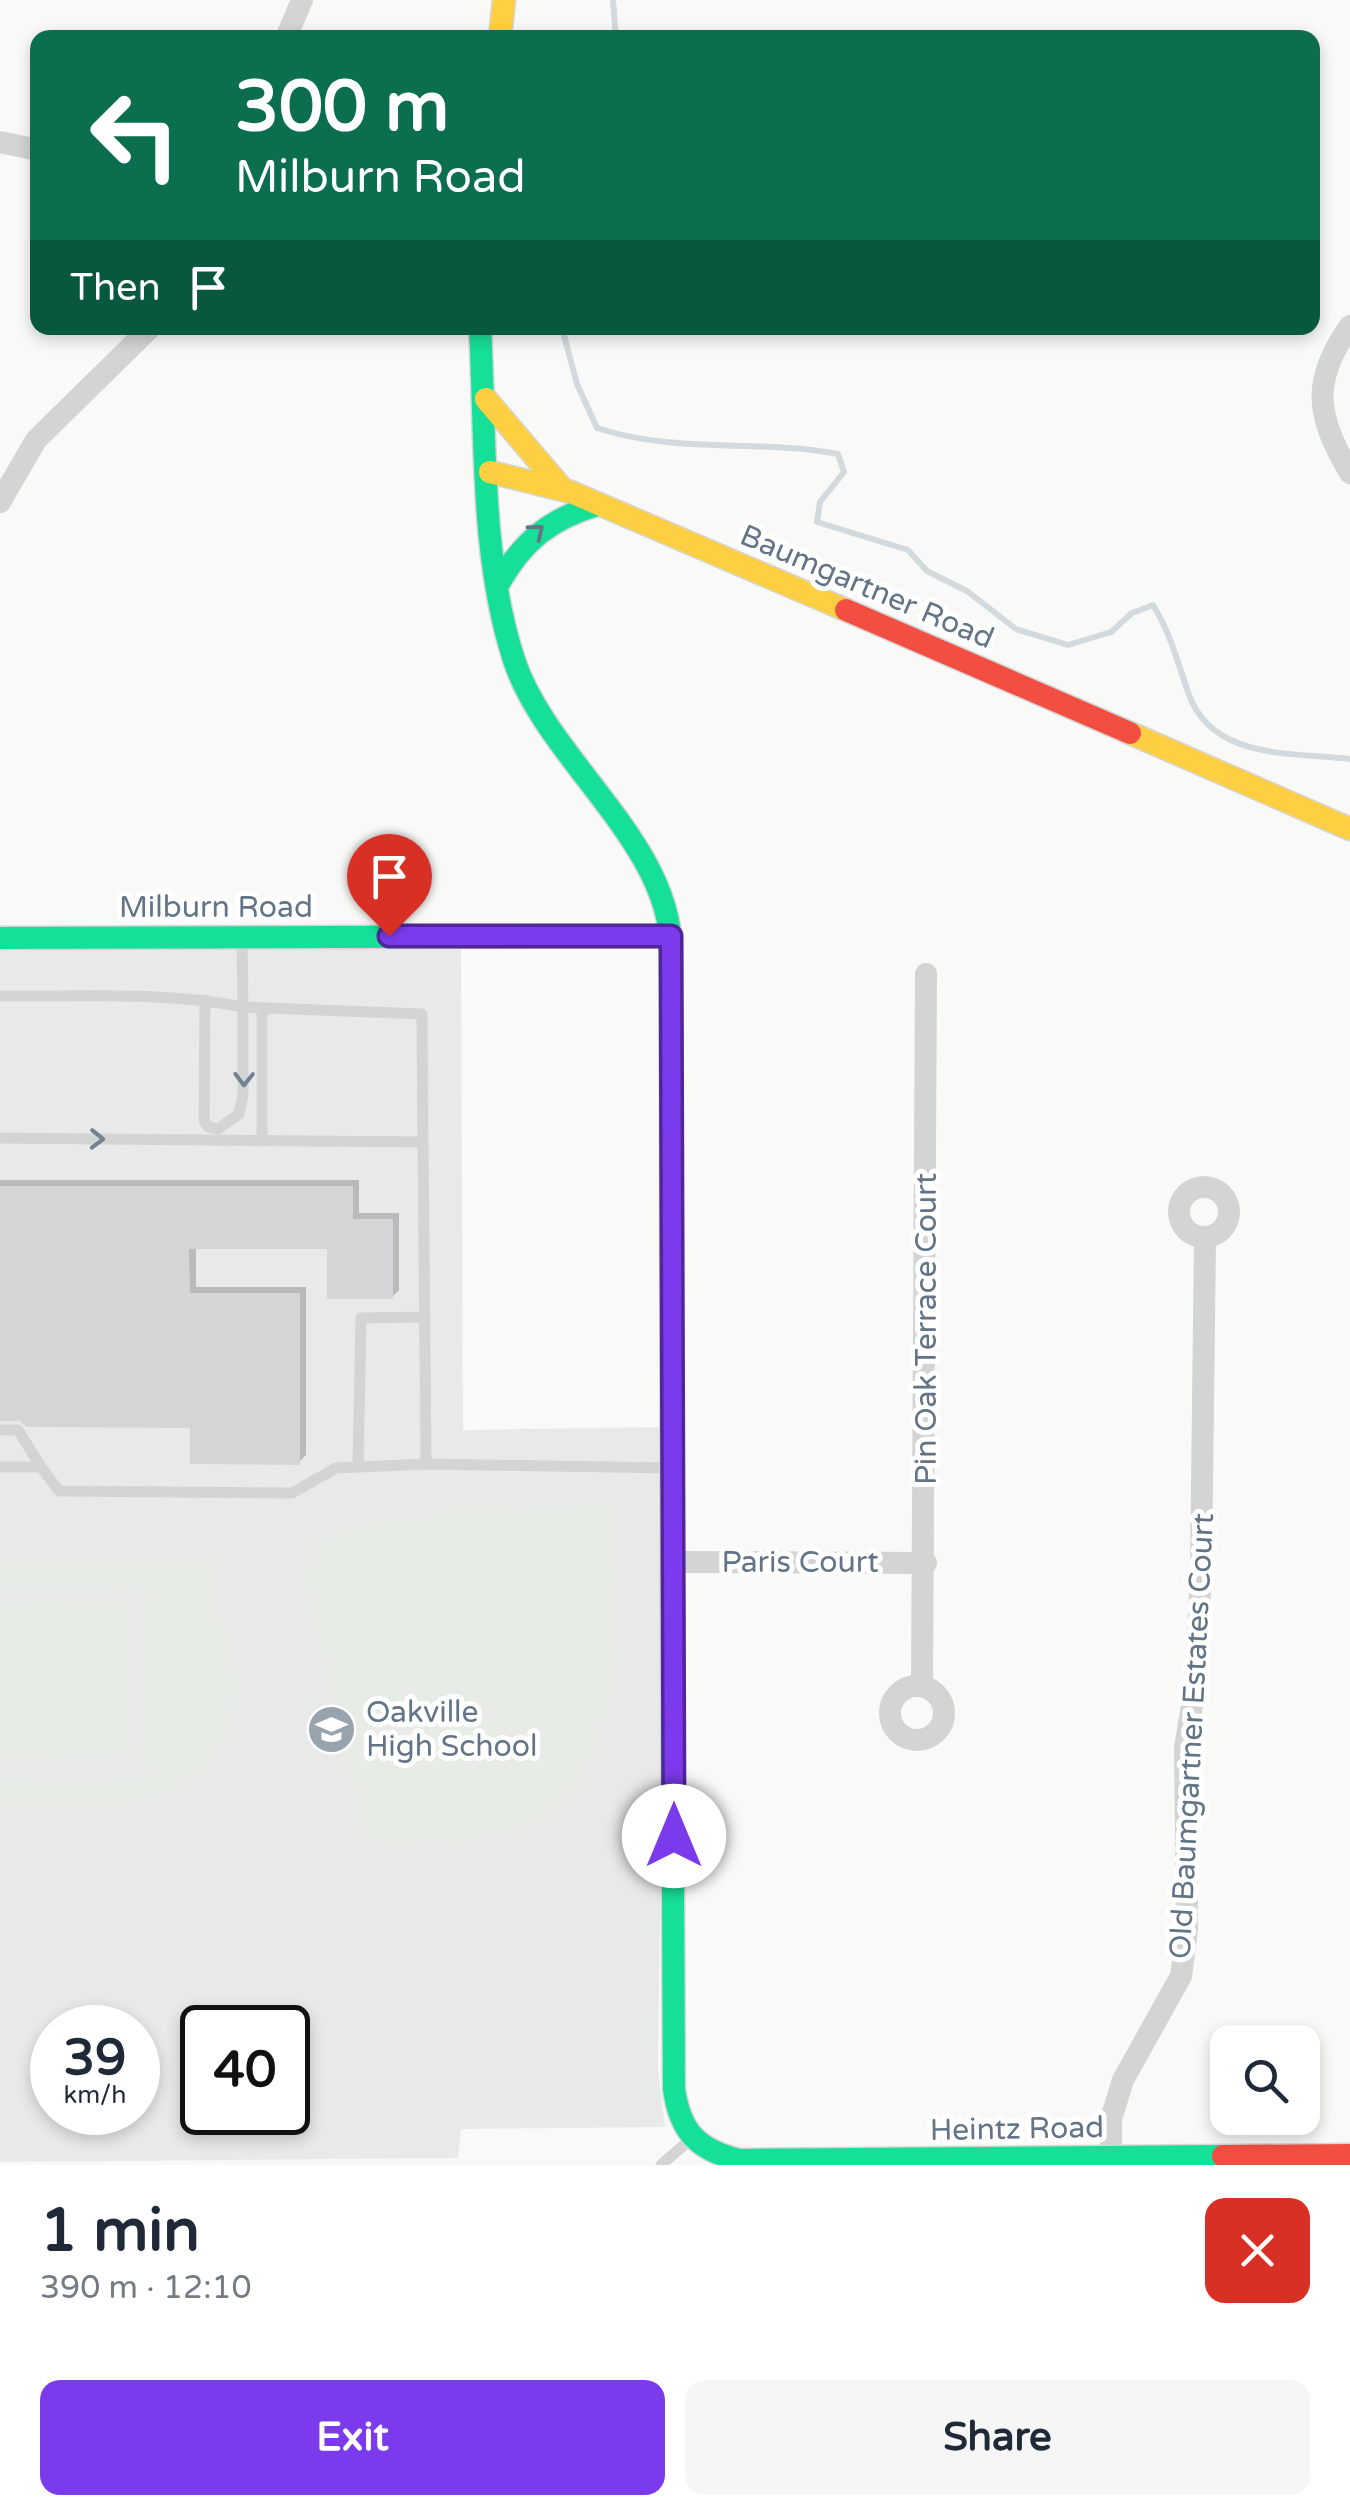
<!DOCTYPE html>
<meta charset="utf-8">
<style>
:root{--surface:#fff;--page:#f6f6f7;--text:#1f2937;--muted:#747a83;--accent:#7c3aed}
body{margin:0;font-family:"Varela Round",sans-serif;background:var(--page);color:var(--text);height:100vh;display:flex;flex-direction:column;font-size:38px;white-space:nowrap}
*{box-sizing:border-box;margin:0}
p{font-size:32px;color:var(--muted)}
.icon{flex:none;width:55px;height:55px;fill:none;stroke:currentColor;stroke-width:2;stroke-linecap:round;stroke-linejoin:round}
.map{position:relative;height:2165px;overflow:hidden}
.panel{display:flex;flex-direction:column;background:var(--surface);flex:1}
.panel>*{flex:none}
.top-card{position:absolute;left:30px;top:30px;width:1290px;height:305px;border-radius:20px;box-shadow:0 5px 15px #0003;background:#0b6e4f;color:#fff;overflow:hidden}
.controls{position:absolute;left:1210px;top:2025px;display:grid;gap:20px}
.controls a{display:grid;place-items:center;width:110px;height:110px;border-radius:20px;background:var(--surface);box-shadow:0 5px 15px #0003;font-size:50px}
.speed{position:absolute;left:30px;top:2005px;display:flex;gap:20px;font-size:50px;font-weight:700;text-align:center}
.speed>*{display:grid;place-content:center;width:130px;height:130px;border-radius:50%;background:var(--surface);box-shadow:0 5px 15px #0003;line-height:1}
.speed small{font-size:25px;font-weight:400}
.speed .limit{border:5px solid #111;border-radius:15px;background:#fff;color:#111}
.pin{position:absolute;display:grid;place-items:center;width:85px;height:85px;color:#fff;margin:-102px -42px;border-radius:50% 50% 50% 0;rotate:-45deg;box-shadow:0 0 10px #0007}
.pin .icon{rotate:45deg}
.me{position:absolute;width:110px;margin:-55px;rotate:0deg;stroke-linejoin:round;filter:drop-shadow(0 0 8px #0008)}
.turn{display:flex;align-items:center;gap:35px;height:210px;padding:0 40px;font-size:45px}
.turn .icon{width:130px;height:130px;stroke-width:2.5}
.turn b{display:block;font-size:70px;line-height:85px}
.then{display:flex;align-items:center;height:95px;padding:0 40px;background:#0003;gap:20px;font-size:38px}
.round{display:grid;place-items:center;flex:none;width:105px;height:105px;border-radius:20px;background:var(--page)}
.head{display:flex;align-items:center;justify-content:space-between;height:170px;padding:0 40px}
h1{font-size:60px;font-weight:700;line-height:75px}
.primary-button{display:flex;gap:20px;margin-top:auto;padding:20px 40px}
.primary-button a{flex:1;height:115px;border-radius:20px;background:var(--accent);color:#fff;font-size:40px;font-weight:700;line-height:115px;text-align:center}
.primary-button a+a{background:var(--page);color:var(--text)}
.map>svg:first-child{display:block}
</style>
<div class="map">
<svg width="1350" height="2165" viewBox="0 0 1350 2165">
<rect width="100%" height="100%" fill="#f9f9f8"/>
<path fill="#e8eaea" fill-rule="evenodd" d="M461,946L463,1430L666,1427L658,2070L665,2127L461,2129L458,2158L0,2162V950ZM52,2028H138V2112H52ZM202,2028H288V2112H202Z"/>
<path fill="#e8ece6" d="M614,1504C615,1614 642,1769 523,1826C472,1850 422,1851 368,1841L304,1581L307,1554L328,1534L455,1506Z
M0,1562H219V1616L233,1639L240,1689L237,1718L207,1768L174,1793L135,1805L0,1806V1780L112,1781L150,1774L145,1764L144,1605L150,1594L114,1588H0Z
M128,1602L131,1755L0,1758V1604Z"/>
<path fill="#0003" d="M0,1180H359V1213H399V1290L392,1297L329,1247H196V1287H306V1455L299,1462L193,1426L0,1418Z"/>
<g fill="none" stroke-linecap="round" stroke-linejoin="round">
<path stroke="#d2dadd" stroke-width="6" d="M613,0L616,38
M562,328L577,384L597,428C675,454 758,439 838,454L844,472L820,502L817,522L908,550L927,571L967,591L1016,629L1068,645L1111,632L1132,613L1153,605C1171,634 1177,661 1188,692C1211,760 1289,752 1350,759"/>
</g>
<path fill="#d3d5d6" d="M0,1186H353V1219H393V1299H327V1249H189L190,1293H300V1465L190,1464V1428L27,1427L19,1421H0Z"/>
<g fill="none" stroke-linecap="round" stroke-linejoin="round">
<defs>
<path id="fast" d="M480,328C486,437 480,555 514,660C547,760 671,842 671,950
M499,583C523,541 550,519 597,505
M0,938L671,936
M672,1681L674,2089C680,2132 698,2150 739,2160L1223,2156"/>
<path id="slow" d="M500,38L504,0
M486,399L560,486
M490,472L571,492L846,610
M1130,733L1350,829
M671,950L672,1681"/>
<path id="jam" d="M846,610L1130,733
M1223,2156L1350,2155"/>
</defs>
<use href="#fast" stroke="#d4d6d7" stroke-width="25"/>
<use href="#slow" stroke="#d4d6d7" stroke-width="25"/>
<use href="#jam" stroke="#d4d6d7" stroke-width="25"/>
<path stroke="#d3d4d4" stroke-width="11" d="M0,996C80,997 164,991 243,1007V1095L239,1114L218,1129L208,1127L204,1120L205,1000
M0,1138L423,1142L422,1014L243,1007L242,941
M262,1141V1008
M423,1142L426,1464
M0,1430H18L41,1467
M0,1467H41L59,1491L292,1493L336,1468L426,1464L670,1468
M358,1467L361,1318L425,1317
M661,2165L691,2139"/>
<path stroke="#d3d4d4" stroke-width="22" d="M286,38L302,0
M0,142L38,150
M1350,326C1310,382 1317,417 1350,473
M0,502L36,440L150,328
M1179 1212a25 25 0 1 1 50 0a25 25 0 1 1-50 0Z
M674,1562L926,1563
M922,1684L926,974
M890 1713a27 27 0 1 1 54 0a27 27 0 1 1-54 0Z
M1111,2157V2119L1123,2080L1181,1976L1187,1930L1185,1748L1196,1680L1201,1569L1205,1238"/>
<use href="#fast" stroke="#16e098" stroke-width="22"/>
<use href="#slow" stroke="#ffcf43" stroke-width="22"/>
<use href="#jam" stroke="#f24e42" stroke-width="22"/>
</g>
<defs><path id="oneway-chevron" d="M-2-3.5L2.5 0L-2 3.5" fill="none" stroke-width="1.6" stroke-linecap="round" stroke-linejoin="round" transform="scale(2.5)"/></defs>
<use stroke="#5e7986" href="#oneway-chevron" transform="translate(537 531) rotate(-39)"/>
<g stroke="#738291">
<use href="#oneway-chevron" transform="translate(244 1079) rotate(91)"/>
<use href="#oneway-chevron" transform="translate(97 1139) rotate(1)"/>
</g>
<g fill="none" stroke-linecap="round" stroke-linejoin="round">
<defs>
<path id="route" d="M389,936H671L674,1836"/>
</defs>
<use href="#route" stroke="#51269a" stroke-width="25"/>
<use href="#route" stroke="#7c3aed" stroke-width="18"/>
</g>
<defs>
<symbol id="school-disc" viewBox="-11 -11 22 22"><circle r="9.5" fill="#97a3ad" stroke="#fff"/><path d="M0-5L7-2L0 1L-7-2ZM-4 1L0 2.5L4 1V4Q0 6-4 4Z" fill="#fff"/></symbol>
</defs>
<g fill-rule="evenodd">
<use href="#school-disc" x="304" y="1702" width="55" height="55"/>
</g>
<g text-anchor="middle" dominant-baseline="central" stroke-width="10" stroke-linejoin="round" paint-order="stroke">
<g font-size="30" fill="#627485" stroke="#fff">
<text transform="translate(867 587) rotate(23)">Baumgartner Road</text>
<text x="216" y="907">Milburn Road</text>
<text transform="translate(926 1329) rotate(-90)">Pin Oak Terrace Court</text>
<text x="800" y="1562">Paris Court</text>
<text transform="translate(1192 1736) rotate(-87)">Old Baumgartner Estates Court</text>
<text transform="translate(1017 2129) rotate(-1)">Heintz Road</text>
</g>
<g font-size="30" fill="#627485" stroke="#fff" text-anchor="start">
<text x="366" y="1712">Oakville<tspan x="366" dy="34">High School</tspan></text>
</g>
</g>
</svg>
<div class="controls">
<a><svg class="icon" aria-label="search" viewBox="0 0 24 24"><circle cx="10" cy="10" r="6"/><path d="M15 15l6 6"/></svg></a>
</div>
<div class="speed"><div>39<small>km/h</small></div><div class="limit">40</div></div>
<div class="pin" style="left:389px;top:936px;background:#d93025"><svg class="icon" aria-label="arrive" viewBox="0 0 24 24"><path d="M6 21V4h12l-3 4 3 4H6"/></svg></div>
<svg class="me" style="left:674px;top:1836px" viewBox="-20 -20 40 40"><circle r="19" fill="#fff"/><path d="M0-13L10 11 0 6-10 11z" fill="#7c3aed"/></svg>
<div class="top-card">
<div class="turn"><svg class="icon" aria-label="left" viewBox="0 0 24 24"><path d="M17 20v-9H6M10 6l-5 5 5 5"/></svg><div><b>300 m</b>Milburn Road</div></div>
<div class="then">Then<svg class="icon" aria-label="arrive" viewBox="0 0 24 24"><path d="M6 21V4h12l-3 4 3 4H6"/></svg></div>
</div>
</div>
<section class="panel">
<div class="head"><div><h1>1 min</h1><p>390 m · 12:10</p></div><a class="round" style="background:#d93025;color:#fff"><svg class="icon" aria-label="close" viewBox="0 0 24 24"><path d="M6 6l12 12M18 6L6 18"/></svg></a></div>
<div class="primary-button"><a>Exit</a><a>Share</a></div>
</section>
